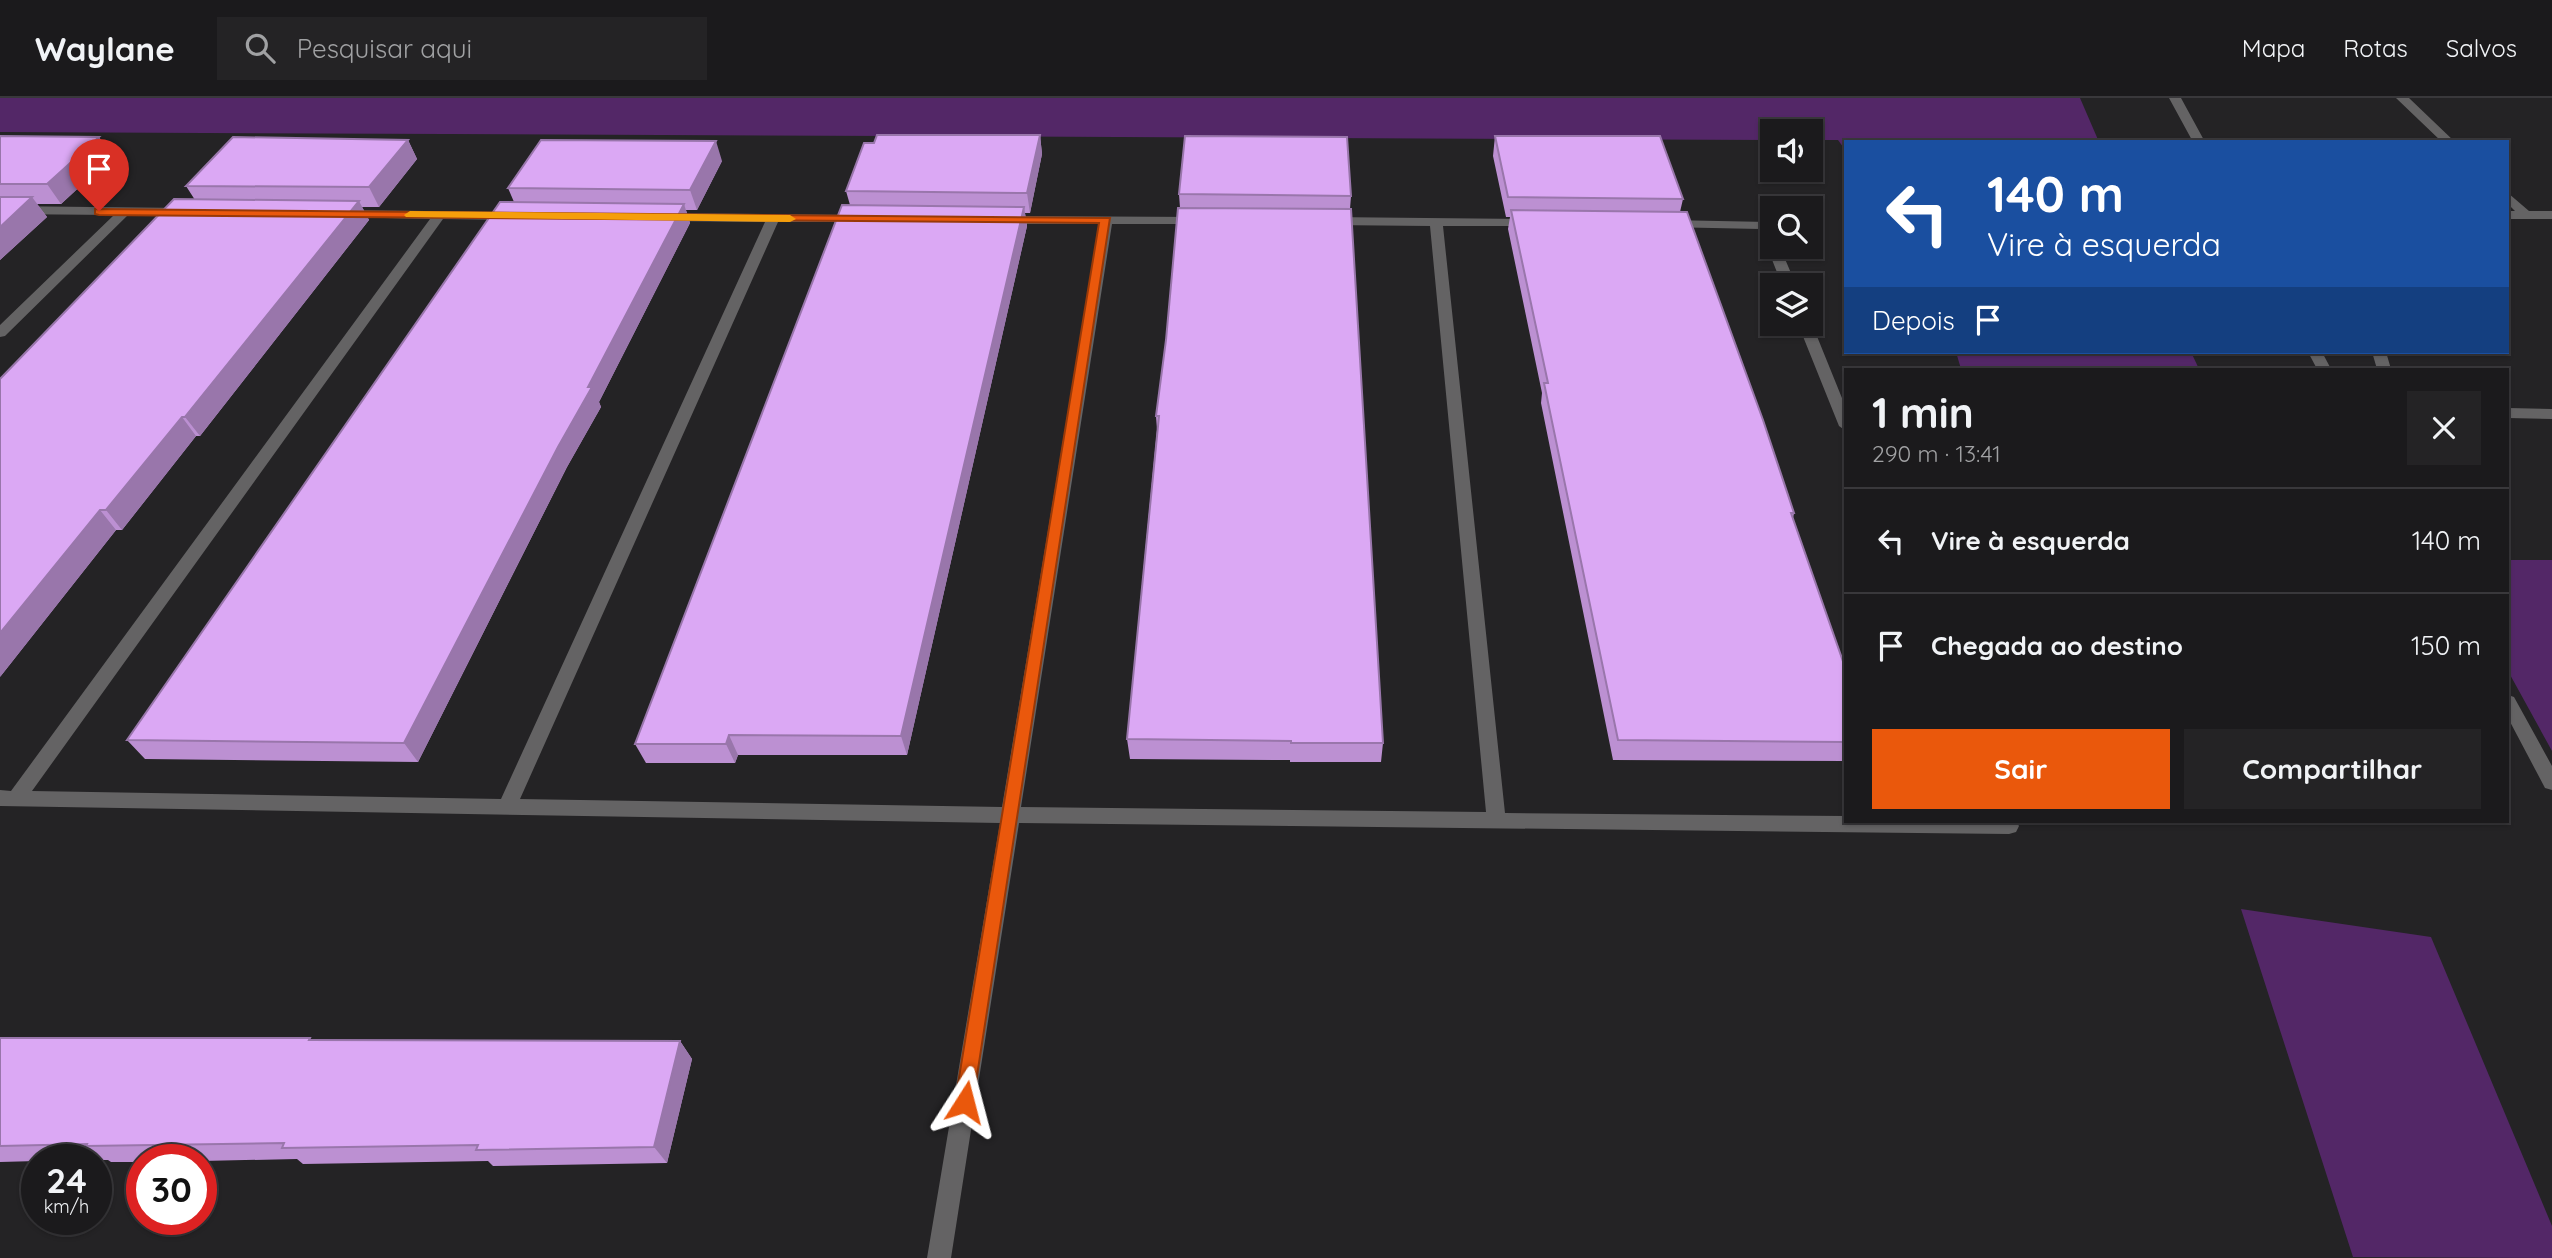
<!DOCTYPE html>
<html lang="pt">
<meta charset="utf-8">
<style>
:root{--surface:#1b1a1c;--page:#242325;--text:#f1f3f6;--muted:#a0a1a3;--line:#39383b;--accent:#ea580c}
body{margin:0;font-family:Quicksand,sans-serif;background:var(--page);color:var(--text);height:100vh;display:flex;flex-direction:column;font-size:26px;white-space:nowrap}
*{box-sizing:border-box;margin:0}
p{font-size:23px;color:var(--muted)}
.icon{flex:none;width:38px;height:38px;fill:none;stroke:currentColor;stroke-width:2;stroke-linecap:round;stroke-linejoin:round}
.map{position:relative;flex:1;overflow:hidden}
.side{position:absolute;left:1844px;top:270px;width:665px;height:455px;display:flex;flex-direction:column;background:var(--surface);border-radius:0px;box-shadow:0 2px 5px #0004,0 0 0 2px var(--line)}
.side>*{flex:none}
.guide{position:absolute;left:1844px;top:42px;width:665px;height:214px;border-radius:0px;box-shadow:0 2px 5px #0004,0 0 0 2px var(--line);background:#1a4fa0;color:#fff;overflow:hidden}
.controls{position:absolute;left:1760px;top:21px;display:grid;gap:14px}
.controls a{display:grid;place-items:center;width:63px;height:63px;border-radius:0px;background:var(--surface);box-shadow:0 2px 5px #0004,0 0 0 2px var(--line);font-size:35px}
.speed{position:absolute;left:21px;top:1046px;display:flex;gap:14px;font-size:35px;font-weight:700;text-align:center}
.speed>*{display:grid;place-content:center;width:91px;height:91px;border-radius:50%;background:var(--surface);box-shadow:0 2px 5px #0004,0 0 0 2px var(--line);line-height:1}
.speed small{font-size:18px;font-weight:400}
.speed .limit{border:10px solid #d22;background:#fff;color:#111}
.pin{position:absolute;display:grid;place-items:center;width:60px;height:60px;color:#fff;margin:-72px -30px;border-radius:50% 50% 50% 0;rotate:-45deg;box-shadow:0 0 7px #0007}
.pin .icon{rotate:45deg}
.me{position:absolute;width:77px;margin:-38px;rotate:9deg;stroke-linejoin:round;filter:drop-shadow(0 0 5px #0008)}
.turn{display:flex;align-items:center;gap:24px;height:147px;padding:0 28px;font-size:32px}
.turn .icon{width:91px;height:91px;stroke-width:2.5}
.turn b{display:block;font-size:49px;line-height:60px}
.then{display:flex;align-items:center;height:66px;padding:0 28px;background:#0003;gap:14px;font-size:26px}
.round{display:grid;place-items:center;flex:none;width:74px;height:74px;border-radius:0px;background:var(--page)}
.headline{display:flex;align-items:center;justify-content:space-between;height:119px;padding:0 28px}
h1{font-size:42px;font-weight:700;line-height:52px}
.cta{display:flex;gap:14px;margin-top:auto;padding:14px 28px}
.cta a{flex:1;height:80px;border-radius:0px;background:var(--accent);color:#fff;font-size:28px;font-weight:700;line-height:80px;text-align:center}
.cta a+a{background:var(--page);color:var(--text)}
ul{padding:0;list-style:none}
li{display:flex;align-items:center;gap:21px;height:105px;padding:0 28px;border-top:2px solid var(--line)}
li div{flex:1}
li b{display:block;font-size:26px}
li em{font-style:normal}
header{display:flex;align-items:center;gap:42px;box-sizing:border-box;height:98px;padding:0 35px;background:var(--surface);border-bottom:2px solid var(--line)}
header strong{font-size:33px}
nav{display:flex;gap:38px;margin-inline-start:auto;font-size:24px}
.search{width:490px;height:63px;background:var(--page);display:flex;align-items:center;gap:18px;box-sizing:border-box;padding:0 24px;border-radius:0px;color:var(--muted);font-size:26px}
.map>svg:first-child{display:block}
</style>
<header>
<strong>Waylane</strong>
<div class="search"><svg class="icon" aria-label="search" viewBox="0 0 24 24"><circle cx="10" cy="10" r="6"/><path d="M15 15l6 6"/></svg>Pesquisar aqui</div>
<nav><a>Mapa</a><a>Rotas</a><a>Salvos</a></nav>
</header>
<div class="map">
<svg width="2552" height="1160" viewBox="0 0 2552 1160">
<rect width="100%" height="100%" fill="#242325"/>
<path fill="#532767" d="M0,0H2080L2099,44H1846V53L1838,42H1811V33H1773V42L0,34Z
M1956,254H2191L2199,271H1961Z
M2508,462H2552V653L2508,573Z
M2241,811L2431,839L2552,1128V1160L2353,1159Z"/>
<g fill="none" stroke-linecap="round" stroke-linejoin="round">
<path fill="#646364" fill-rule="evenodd" d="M2169,0H2181L2205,44H2193Z
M2396,0H2409L2455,44H2442Z
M2508,95L2529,113H2552V121H2508V113H2515L2508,106Z
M0,108L185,110L191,114L185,118L128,117L5,238L0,239V227L114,117L0,116Z
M343,112L514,114L520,118L514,122L443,121L32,693L501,701L765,124L665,123L659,119L665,115L861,117L867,121L865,124H778L520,701L1002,709L1099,126H1004L998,122L1004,118L1199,119L1205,123L1203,126H1112L1021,709L1486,714L1430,128L1328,127L1322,123L1328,119L1531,121L1535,122V128H1443L1505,715L1846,718V723H2016L2019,728L2016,734L2009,736L1019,725L951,1160H927L1000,725L0,708V692L11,693L430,121L339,119V113Z
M1668,122L1769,124L1773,131V149H1780L1796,187H1782L1760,131L1664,129V123Z
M1798,226H1812L1846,310V333L1839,328Z
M2308,254H2322L2331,271H2317Z
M2372,254H2386L2391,271H2377Z
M2508,310L2552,311V321L2508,320Z
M2508,597L2514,599L2552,668V692L2545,690L2508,620Z"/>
</g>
<path fill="#bc90d2" d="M1040,37L1042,56L1030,115H1025L1027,128L907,657H738L735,665H646L635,646L850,107L846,93L874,45Z
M0,38L99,39L112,59L61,106H37L47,119L0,162Z
M1495,38L1683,101L1680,114L1794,415L1793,420L1846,572V663L1613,662L1541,305L1542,295L1508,131L1510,119H1506L1493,58Z
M408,42L417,61L379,109H362L369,122L200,338H196L122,432H116L0,579L195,102L186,88Z
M722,63L697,112H686L690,125L599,304L601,309L567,369L418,664L145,661L127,642L514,104L508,90Z
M1179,96L1351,98L1350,111L1383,645L1381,664H1290V662L1130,661L1127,641L1157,332L1156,318L1166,242L1180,110Z
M0,940L680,943L692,961L667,1065L493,1068L488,1063L303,1066L297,1061L201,1063L142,1062V1064H111L108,1062H37V1063L0,1064Z"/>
<path fill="#9976ab" d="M1040,37L1042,56L1030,115L1027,95Z
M99,39L112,59L61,106L47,86Z
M408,42L417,61L379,109L369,89Z
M716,43L722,63L697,112L690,92Z
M32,99L47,119L0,162V129Z
M359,103L369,122L200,338L185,319Z
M684,106L690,125L599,304L601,309L567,369L418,664L404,645L588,289Z
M1024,109L1027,128L907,657L901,638Z
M182,319L196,338L122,432L106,412Z
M100,412L116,432L0,579V535Z
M729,637L738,657L735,665L726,646Z
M680,943L692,961L667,1065L654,1049Z"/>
<path fill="#dba8f4" stroke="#9976ab" stroke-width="2" d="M877,37H1040L1027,95L846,93L864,45H874Z
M0,38L99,39L47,86H0Z
M1185,38L1347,39L1351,98L1179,96Z
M1495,38H1660L1683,101L1508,99Z
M233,39L408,42L369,89L186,88Z
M541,42L716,43L690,92L508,90Z
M0,99H32L0,129Z
M174,101L359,103L185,319H182L106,412H100L0,535V281Z
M500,104L684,106L588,289H592L558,349L404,645L127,642Z
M842,107L1024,109L901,638L729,637L726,646H635Z
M1178,110L1351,111L1383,645H1291V643L1127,641L1159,318H1156L1166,242Z
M1511,112L1687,114L1763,322L1794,415H1791L1846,572V644L1618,642L1544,285H1548Z
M0,940H310L309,942L680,943L654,1049L476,1052L478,1047L282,1050L284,1045L86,1048L87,1046L0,1048Z"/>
<path fill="#ea580c" stroke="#983908" stroke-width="2" d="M95,111L1110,120L972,1010L965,1013L958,1010L955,1004L1099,125L99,117L95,116Z"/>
<path fill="#f59e0b" d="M410,113L790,117L796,121L790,124L406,119L404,117Z"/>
</svg>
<div class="controls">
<a><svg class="icon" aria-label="sound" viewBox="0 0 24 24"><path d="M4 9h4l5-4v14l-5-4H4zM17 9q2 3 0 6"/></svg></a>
<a><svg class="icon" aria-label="search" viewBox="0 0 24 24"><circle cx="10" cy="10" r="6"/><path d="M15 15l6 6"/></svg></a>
<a><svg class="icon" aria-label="layers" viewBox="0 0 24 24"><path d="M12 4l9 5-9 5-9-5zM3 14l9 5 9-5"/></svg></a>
</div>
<div class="speed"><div>24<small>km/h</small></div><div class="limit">30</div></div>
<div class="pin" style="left:99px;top:113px;background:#d93025"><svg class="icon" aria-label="arrive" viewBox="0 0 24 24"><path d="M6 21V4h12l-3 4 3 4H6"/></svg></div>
<svg class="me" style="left:965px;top:1004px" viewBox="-20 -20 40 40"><path d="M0-17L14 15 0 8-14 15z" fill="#ea580c" stroke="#fff" stroke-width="4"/></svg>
<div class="guide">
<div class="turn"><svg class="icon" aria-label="left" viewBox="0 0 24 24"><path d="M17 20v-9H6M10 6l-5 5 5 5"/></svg><div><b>140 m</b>Vire à esquerda</div></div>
<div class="then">Depois<svg class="icon" aria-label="arrive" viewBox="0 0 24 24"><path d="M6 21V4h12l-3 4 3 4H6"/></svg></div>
</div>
<section class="side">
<div class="headline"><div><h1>1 min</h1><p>290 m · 13:41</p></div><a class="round"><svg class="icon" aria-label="close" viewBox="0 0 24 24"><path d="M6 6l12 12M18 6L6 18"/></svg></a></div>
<ul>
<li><svg class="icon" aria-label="left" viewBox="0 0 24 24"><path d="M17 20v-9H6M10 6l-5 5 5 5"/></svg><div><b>Vire à esquerda</b></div><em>140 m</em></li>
<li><svg class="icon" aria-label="arrive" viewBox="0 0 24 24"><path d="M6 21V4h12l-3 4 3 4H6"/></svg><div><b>Chegada ao destino</b></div><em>150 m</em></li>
</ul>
<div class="cta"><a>Sair</a><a>Compartilhar</a></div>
</section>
</div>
